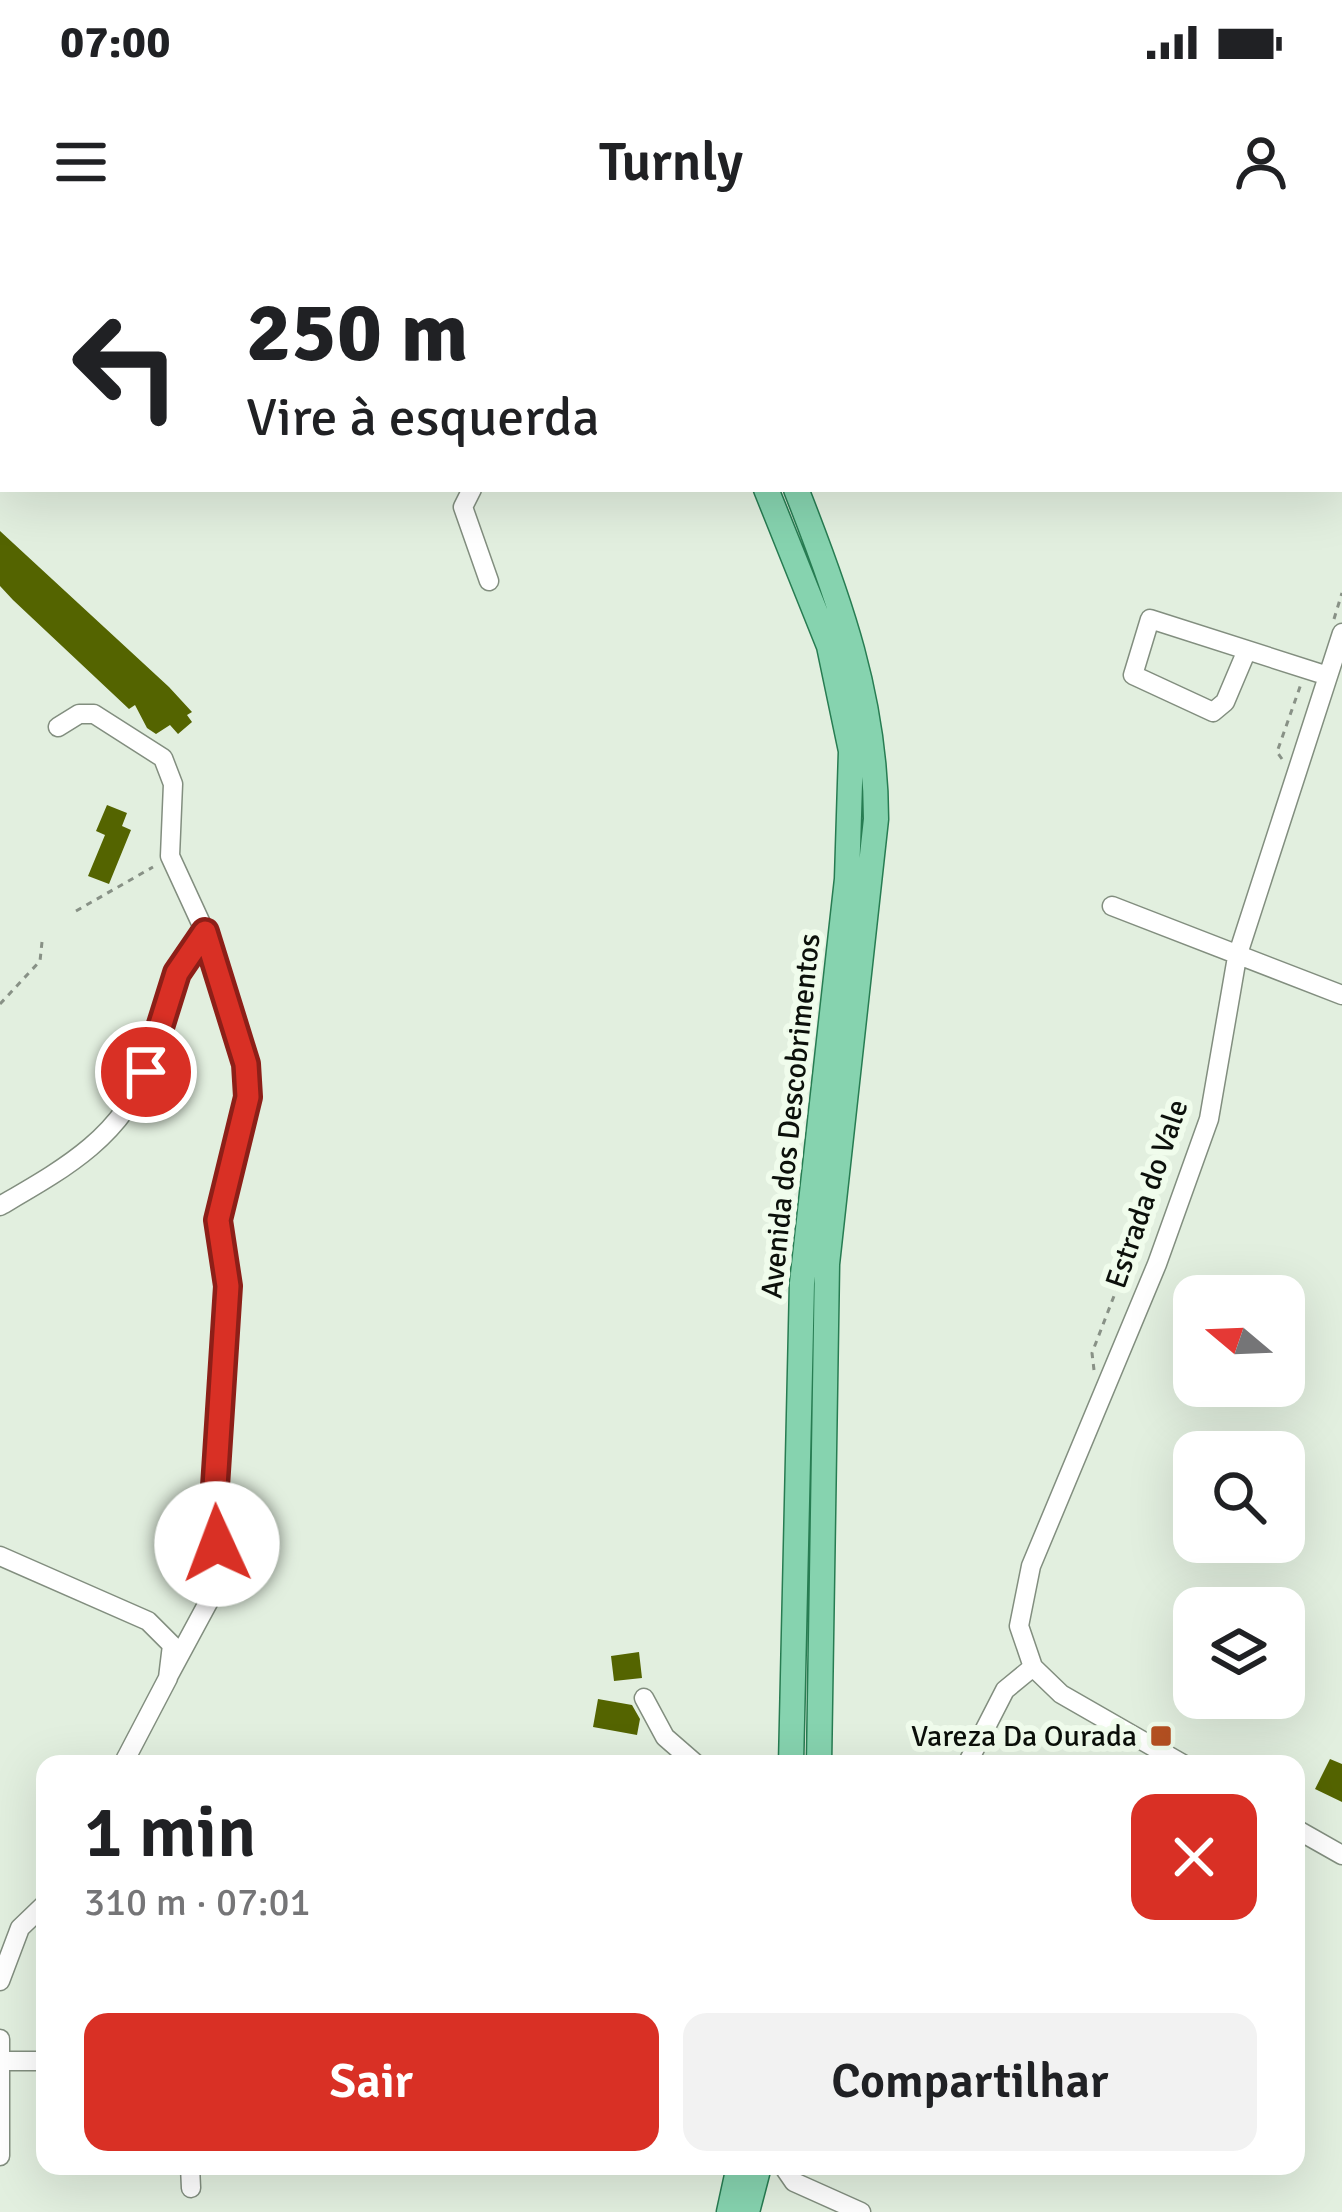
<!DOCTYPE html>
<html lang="pt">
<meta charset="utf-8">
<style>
:root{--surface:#fff;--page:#f2f2f2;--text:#202124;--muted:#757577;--accent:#d93025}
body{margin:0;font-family:Signika,sans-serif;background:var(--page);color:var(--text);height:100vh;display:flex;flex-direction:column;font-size:45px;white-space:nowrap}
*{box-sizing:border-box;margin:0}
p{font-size:39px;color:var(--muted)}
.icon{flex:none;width:66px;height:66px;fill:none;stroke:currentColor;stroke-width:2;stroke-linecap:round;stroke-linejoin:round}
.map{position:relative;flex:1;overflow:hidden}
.sheet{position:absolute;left:36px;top:1515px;width:1269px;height:420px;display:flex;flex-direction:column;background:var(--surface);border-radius:24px;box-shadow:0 12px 48px #0002}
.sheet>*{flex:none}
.banner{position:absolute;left:0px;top:0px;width:1344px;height:252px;box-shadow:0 12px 48px #0002;background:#fff;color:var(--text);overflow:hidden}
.needle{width:78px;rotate:289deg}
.buttons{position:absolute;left:1173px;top:1035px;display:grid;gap:24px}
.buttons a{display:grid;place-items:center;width:132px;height:132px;border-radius:24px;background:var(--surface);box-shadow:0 12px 48px #0002;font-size:60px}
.pin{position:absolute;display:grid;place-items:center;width:102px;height:102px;color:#fff;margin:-51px;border:6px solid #fff;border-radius:50%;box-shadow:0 3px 12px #0007}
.me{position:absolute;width:132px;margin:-66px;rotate:358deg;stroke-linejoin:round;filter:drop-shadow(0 0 9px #0008)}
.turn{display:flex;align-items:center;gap:42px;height:252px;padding:0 48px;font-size:54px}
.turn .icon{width:156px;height:156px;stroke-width:2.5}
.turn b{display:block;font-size:84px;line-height:102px}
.round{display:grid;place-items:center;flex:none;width:126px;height:126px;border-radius:24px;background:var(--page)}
.summary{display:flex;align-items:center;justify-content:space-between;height:204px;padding:0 48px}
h1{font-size:72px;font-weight:600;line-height:90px}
.action{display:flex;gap:24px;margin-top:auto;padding:24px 48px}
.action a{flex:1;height:138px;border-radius:24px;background:var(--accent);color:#fff;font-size:48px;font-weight:600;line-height:138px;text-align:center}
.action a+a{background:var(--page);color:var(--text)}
.status{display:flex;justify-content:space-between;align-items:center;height:84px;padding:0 60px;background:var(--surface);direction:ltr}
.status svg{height:33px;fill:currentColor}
header{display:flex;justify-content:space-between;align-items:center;height:156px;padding:0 48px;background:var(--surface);font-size:54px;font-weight:600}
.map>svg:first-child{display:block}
</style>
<div class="status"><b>07:00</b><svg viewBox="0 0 49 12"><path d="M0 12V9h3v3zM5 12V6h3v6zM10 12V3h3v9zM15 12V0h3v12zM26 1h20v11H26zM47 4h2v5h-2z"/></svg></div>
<header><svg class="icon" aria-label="menu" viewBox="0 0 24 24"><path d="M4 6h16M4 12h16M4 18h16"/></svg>Turnly<svg class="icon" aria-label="person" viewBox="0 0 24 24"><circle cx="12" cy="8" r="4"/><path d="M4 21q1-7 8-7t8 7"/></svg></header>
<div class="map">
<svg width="1342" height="1972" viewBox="0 0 1342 1972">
<rect width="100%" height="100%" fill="#e2efdf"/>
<path fill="#546400" d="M0,291L169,447L192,472L187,475L192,482L178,494L170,485L156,494L147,488L135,465L129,469L13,360L0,346Z
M107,565L127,573L122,586L131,590L109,644L88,636L105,595L96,591Z
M639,1412L642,1438L614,1441L611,1416Z
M598,1459L632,1465L640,1479L637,1495L593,1487Z
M1330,1519L1342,1524V1562L1315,1549Z"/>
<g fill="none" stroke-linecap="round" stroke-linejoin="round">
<defs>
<path id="minor" d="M966,0V3
M1237,0L1256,3
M984,3L1000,0
M1316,3L1320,1
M1341,64H1342
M472,249L463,267L489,341
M1247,410L1225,462L1213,472L1133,435L1150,379L1328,436
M58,487L79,474H94L163,518L173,544L170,616L205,692L246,824L245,881L218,980L228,1045L213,1338L210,1359L169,1435
M1112,666L1342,755
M0,966C60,931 122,898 147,828C164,780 170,731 205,692
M0,1316L148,1381L172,1405L168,1438L123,1524
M644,1458L665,1497L696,1524
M967,1524L1005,1450L1033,1427
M1183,1524L1061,1454L1033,1427L1019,1386L1031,1326L1157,1024L1209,879L1237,717L1342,393
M1296,1589L1342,1615
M0,1741L20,1688L45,1664
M0,1799V1916
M2,1821H45
M190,1926L191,1948
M783,1926L794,1942L861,1972"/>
<path id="major" d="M659,0L660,3
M690,0L691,3
M766,249L829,406L851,511L847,639L802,1043L791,1524
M796,249C839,358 876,460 876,579L827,1024L819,1524
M729,1972L739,1926
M747,1972L759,1926"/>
</defs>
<use href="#minor" stroke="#828e7f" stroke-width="21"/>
<use href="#major" stroke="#277c52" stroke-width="27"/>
<path stroke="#889186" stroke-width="3" stroke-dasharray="6 6" stroke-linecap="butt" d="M897,3L912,0
M1341,24H1342
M1334,379L1342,353
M1282,519L1277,512L1301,444
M76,671L153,627
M0,764L40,721L42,702
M1094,1130L1092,1113L1136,999L1147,992"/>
<use href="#minor" stroke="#fff" stroke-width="18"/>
<use href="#major" stroke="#86d3af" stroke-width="24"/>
</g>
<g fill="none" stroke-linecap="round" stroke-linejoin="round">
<defs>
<path id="route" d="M146,832L177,733L205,692L246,824L248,857L218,980L228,1046L214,1262L217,1304"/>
</defs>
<use href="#route" stroke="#8d1f18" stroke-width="30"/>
<use href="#route" stroke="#d93025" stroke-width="21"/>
</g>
<rect fill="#b65122" stroke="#f0fcec" stroke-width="4.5" x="1149" y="1484" width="24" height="24" rx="6"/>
<g text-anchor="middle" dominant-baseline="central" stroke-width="12" stroke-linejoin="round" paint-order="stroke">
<g font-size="30" fill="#0c100b" stroke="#f0fcec">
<text transform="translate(791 876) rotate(-84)">Avenida dos Descobrimentos</text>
<text transform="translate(1147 954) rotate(-71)">Estrada do Vale</text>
</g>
<g font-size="30" fill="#0c100b" stroke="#f0fcec" text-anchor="end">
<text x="1137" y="1496">Vareza Da Ourada</text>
</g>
</g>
</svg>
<div class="buttons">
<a><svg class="needle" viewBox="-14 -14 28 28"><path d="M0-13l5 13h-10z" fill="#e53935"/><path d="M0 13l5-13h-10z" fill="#757577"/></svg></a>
<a><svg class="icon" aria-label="search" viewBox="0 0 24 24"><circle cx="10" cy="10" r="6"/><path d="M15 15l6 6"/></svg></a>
<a><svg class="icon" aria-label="layers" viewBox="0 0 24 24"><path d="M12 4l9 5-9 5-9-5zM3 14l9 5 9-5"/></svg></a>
</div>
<div class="pin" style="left:146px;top:832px;background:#d93025"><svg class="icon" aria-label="arrive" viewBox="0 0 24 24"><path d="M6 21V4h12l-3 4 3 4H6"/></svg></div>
<svg class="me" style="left:217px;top:1304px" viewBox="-20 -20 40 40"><circle r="19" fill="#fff"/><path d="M0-13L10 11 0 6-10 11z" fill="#d93025"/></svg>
<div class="banner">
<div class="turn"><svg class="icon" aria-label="left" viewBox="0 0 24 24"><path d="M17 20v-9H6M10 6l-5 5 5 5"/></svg><div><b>250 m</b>Vire à esquerda</div></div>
</div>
<section class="sheet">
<div class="summary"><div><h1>1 min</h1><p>310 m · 07:01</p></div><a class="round" style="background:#d93025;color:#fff"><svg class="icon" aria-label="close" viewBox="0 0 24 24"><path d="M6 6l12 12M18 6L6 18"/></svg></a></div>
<div class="action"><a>Sair</a><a>Compartilhar</a></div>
</section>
</div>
